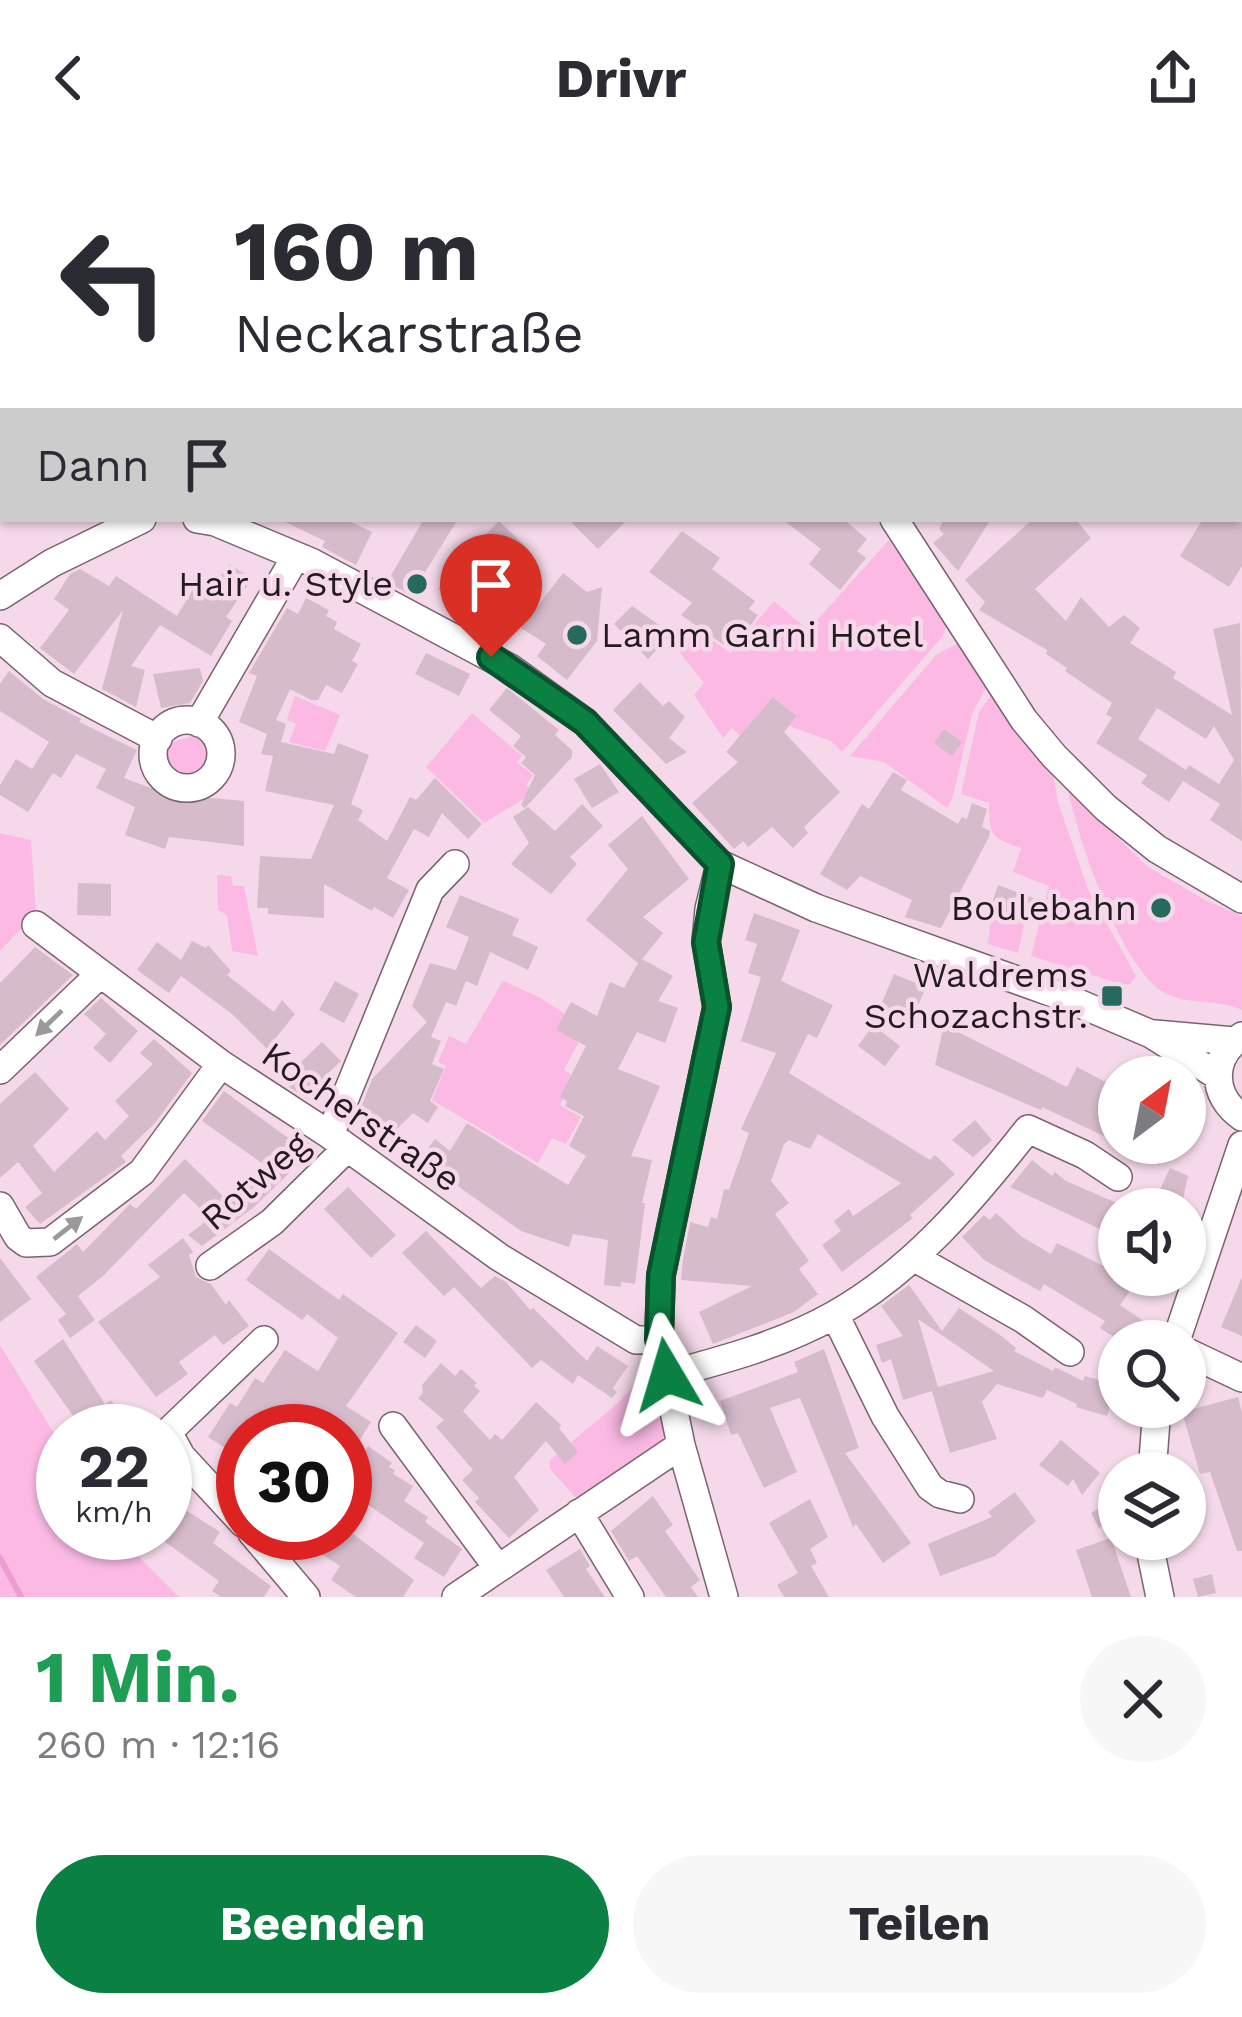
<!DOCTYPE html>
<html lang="de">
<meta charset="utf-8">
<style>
:root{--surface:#fff;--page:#f7f7f7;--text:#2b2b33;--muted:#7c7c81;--accent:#0b8043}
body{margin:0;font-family:"Work Sans",sans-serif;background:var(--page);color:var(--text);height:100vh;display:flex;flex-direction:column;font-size:45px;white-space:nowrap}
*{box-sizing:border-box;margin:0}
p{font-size:39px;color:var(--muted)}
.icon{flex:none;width:66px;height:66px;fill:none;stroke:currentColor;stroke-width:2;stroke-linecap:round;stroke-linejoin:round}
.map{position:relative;height:1441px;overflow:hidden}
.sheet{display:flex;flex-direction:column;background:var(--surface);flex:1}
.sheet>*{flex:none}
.banner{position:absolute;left:0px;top:0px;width:1242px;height:366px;box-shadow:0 3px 9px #0004;background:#fff;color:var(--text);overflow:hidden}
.needle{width:78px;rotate:32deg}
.buttons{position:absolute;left:1098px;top:900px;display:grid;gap:24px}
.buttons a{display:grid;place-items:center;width:108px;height:108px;border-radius:50%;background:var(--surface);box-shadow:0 3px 9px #0004;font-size:60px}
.speed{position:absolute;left:36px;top:1248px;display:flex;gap:24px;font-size:60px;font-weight:700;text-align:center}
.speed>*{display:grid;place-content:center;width:156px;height:156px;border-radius:50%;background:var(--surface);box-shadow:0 3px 9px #0004;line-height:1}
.speed small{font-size:30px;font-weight:400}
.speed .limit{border:18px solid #d22;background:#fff;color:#111}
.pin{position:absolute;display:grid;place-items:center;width:102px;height:102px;color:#fff;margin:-123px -51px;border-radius:50% 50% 50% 0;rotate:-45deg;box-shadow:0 0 12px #0007}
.pin .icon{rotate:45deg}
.me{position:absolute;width:132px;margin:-66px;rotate:353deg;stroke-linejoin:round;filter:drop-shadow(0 0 9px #0008)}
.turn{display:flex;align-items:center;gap:42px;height:252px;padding:0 36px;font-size:54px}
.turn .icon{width:156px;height:156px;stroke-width:2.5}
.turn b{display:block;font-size:84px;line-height:102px}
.then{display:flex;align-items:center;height:114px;padding:0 36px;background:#0003;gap:24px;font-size:45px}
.round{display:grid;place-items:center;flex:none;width:126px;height:126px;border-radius:63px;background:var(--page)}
.summary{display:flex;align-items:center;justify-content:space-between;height:204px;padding:0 36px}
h1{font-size:72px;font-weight:700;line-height:90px;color:#1e9e55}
.action{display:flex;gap:24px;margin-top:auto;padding:24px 36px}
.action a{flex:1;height:138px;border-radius:72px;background:var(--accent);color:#fff;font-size:48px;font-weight:700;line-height:138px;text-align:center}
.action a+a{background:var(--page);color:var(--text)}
header{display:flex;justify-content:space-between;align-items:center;height:156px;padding:0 36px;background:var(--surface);font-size:54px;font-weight:700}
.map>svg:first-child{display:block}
</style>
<header><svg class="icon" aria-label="back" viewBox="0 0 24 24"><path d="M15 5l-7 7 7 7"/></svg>Drivr<svg class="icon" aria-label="share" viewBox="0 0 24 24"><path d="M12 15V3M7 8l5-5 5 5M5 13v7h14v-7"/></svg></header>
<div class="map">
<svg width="1242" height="1441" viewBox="0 0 1242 1441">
<rect width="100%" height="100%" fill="#f5d9ea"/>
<path fill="#fbb9e4" d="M889,384L947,468L942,481L842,596L831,585L789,570L797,560L774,541L740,580L732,572L723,582L694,539L704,527L677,493L690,470L731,497L774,445L808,474Z
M958,487L987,530L972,558L953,640L947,652L884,606L850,600L936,499Z
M991,539L1053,618L1058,646L1088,733L1136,820L1130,828H1121L1031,800L1049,730L1013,716L1021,692C989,681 990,680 989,647L961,638L979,556Z
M295,540L340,559L325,595L289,586L296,568L287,564Z
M472,557L522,600L517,606L533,619L526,629L535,636L484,667L426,611Z
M193,580L206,584L218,596L215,610L189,623L161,614L157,600L165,588Z
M1068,634L1148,711L1207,745L1242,760V854C1219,843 1193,849 1169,839C1123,821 1078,682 1068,634Z
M0,677L31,684L36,757L0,795Z
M217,719L231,720L233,730H244L258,800L232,795L227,759L218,754Z
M992,754L1025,763L1018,797L988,788Z
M503,825L539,841L586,872L564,914L572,919L560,949L581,961L566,988L552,982L538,1007L432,944L446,910L438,906L449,880L466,888Z
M0,1189L63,1292V1377H115L179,1441H0Z
M649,1212L653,1214L666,1281L659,1291L579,1345L550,1313V1304L618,1247Z"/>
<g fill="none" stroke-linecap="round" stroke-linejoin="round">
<path stroke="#ed9dd2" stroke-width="6" d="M164,3L173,0
M269,3L283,0
M0,99L3,97
M0,1402L21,1441"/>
</g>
<path fill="#d6bbcb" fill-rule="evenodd" d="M279,363H344L372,376L356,409L322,391L325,385Z
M424,363H458L411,439L387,426Z
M568,363H628L598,393Z
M782,363H843L867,383L857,395L866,402L840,434L809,408L821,393Z
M944,363H991L958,415L933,387L944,378L939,373Z
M1033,363H1075L1091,382L1035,433L1066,465L1081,441L1109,471L1124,459L1140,472L1130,487L1176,516L1173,522L1232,559L1213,473L1240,467L1242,685L1210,664L1220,648L1183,625L1169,646L1141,627L1147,619L1096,587L1112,562L1106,558L1112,547L1065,515L1067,512L1046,498L1047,494L979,454L985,446L965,424ZM1157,552L1206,583L1214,570L1234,604L1219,628L1189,609L1186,614L1138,583Z
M1203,363H1242V410L1229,431L1180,400Z
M499,365L528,393L517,404L530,412L501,460L460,435L455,444L438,433L461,408L497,430L512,405L485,379Z
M682,375L720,402L712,413L755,445L749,453L758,459L740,484L732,479L724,489L681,459L692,447L649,416Z
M229,408L252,423L226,461L232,465L211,500L160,469L131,510L145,514L136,551L102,533L123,454L74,518L40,492L69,454L54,443L70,418L80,413L109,430L116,420L177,460L198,425L206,430L212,420L218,424Z
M563,417L587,436L602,431L597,485L567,524L537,500L546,488L521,472Z
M306,442L329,454L326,460L337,466L334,473L361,488L352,505L358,508L342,537L326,529L318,544H311L290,533L276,564L286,568L281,586L334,598L338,587L369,599L351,648L363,654L358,664L387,685L410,641L416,644L435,622L482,668L468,683L442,657L429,681L414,673L387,722L409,734L393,762L374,751L372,755L324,728V762L268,758V752H257L260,700L311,703L334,649L265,635L273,600L261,598L267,578L239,566L257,520L249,517L287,452L298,458Z
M632,450L672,478L648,503L614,468Z
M426,497L470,518L459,540L415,518Z
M200,512L203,525L190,547L161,552L153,518Z
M9,515L43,543L81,563L79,566L137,594L124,622L189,646V640L244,645V690L169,681L165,693L125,679L135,651L96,632L106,613L76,598L61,622L53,617L28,656L0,639V629L16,603L32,613L49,586L0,555V528Z
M640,526L663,550L669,545L685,561L669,582L687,596L666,608L613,554Z
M507,532L559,574L555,579L572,594V601L525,652L521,649L535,619L521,607L526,601L513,590L521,580L489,554Z
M773,541L797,560L784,576L840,636L804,671L808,677L793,692L772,671L748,691L743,685L734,693L692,647L738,606L726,596Z
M944,573L962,586L952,600L934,587Z
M600,608L619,636L592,652L574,623Z
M893,616L907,624L901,634L958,668L962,661L967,663L972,647L987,653L982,671L990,675L989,681L941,772L905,761L912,744L860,720L847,734L820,718L862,648L869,653Z
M582,648L603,670L570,701L577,708L551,738L511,708L529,687L513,661L528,651L555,675Z
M642,660L689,723L643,761L663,777L642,803L673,820L658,845L678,852L665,887L637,876L618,913L660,930L631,1000L652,1004L642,1047H645L635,1128L621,1126V1131L604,1129L608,1084L573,1078L569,1091L521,1075L420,1003L435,983L450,995L467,967L568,1029L586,1000L569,990L584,960L565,950L567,945L560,941L586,890L556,874L571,846L597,860L610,826L624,832L638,807L586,764L628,713L608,689Z
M78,727L111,728V760L77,759Z
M998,729L1044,746L1040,763L990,753Z
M460,739L519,763L512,779L538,791L528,814L490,796L477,830L466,825L456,850L446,846L431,881L441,885L432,908L444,913L430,945L438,951L428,967L413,957L390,980L385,976L379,982L367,971L373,964L361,952L372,923L427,866L412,850L430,807L456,814L469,781L446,771Z
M754,757L800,774L781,825L833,849L817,882L808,878L789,917L930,1004L935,999L955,1018L910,1059L913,1062L842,1116L822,1089L841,1075L834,1065L849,1053L853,1060L901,1027L818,978L810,993L789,984L784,988L771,1025L789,1047L775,1058L809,1105L799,1113L818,1138L794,1156L713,1188L699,1156L752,1130L681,1124L683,1104L690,1066L708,1071L711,1061L717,1063L724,1033L729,1034L749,977L741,973L776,897L741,885L761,821L748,817L757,788L745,784Z
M192,785L206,792L208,789L231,815L227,819L274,856L282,844L295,858L267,893L232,858L181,820L169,837L137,814L157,786L181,804Z
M35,791L73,819L0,889V827Z
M894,818L926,831L913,861L881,849Z
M335,825L359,838L344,867L319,854Z
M101,842L138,875L110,907L93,892L106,878L84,858Z
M873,869L900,890L885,910L858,890Z
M944,869L1067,931L1077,911L1119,933V987L1042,951L1041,954L935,909Z
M154,883L192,917L155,967L121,1000L126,1006L40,1068L25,1051L42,1037L18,1006L0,1022V948L35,916L69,953L33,990L54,1016L97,975L105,984L129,960L115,945L153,908L140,897Z
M322,886L341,905L315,930L318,933L307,943L289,931L305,916L298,909Z
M224,935L295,987L301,981L315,992L254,1051L202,1090L188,1079L210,1062L184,1037L103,1120L78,1140L95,1164L70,1182L58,1164L66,1158L36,1121L77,1088L83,1096L130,1048L136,1053L185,1003L230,1047L269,1012L202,965Z
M975,964L992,984L973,1001L952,984Z
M1112,987H1170L1159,1009Z
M1032,1004L1052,1020L1055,1016L1066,1025L1119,1048V1082L1010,1031Z
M1170,1012L1188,1020L1181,1053H1151Z
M348,1031L396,1079L371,1102L324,1053Z
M996,1057L1022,1081L1051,1098L1057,1087L1136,1126L1120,1149L1142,1164L1128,1185H1120L1100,1172L1105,1165L1044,1128L1040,1135L984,1104L962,1081L984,1059L990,1064Z
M426,1075L481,1132L495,1120L506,1126L530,1154L533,1152L587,1205L597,1190L628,1210L613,1232L617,1236L612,1242L578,1219L573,1228L541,1204L532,1212L454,1131L444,1140L402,1097Z
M183,1082L193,1096L189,1099L196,1121L211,1128L226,1149L229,1144L249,1170L223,1189L215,1179L179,1206L188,1218L156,1241L98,1166L160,1121L148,1109Z
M269,1093L339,1144L343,1138L398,1177L346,1250L371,1266L345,1307V1275H243V1303L208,1281L230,1247L237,1251L255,1222L263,1227L285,1194L318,1215L338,1182L307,1158L302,1164L246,1124Z
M0,1102L31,1143L0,1166Z
M1242,1121V1180L1221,1171Z
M909,1129L942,1175L959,1152L1000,1179L1016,1192L1014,1195L1053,1215L1055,1211L1083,1225L1085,1220L1117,1229L1107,1260L1076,1251L1077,1248L1047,1234L1043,1242L997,1228L982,1246L997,1283L950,1297L932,1235L903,1244L891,1203L882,1207L876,1189L903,1180L881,1150ZM918,1163L943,1180L994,1215L938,1231Z
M416,1169L437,1185L425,1202L403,1186Z
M63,1183L105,1248L111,1244L120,1257L115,1260L126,1275H84L34,1205Z
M824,1193L859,1292L845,1297L911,1387L883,1407L856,1368L853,1371L800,1242L770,1252L797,1316L764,1332L738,1277L731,1279L720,1245L798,1216L794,1206Z
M441,1207L455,1220L461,1213L477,1227L474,1230L480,1235L463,1255L490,1284L495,1278L502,1284L536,1246L561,1269L559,1272L578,1296L565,1308L546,1285L514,1321L539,1354L509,1382L475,1346L479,1342L462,1324L473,1314L436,1271L444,1264L418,1242L423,1237L422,1229Z
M1238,1241L1242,1257V1395H1237L1210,1316L1200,1318L1182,1256Z
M1061,1284L1100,1317L1082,1339L1073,1323L1068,1330L1039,1309Z
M368,1290L392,1307L389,1311L395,1314L393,1318L413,1330L404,1345L428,1361L425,1366L462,1393L444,1421L414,1402L424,1387L358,1342L372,1318L357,1308Z
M165,1335L186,1349L184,1353L220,1376L213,1387L271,1430L264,1441H221L212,1435L219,1425L165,1386Z
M1015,1336L1036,1365L995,1400L940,1420L928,1388L992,1361L988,1356Z
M653,1340L673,1369L665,1375L700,1424L691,1431L698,1441H666L637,1400L629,1405L611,1375Z
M1119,1341V1361L1099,1372L1091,1357Z
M810,1343L828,1381L810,1393L817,1407L811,1410L829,1441H784L777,1429L798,1417L769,1367Z
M313,1377H352L414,1424L403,1441H356L331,1424L340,1410L306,1388Z
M1111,1382L1131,1441H1092L1076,1394Z
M580,1393L590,1410L586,1413L605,1441H564L546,1414Z
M1212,1418L1216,1437L1198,1441L1193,1423Z"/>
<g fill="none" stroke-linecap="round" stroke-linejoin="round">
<defs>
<path id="minor" d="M530,0L534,3
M418,3L420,0
M197,363L215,366L311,406L510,512L585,566L720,708L816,752L1064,841L1151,878L1218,920
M894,363L1024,564L1054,600L1106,652L1157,693L1242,743
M0,440L52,407L142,363
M0,482L52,527L158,583
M153 598a34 34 0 1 1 68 0a34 34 0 1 1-68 0Z
M199,567L296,400
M720,708L709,753L706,786L717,851L661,1119L659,1183L681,1289L724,1441
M36,769L221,908L330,979L499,1101L636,1184L659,1183
M1155,878L1234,885
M1242,880C1210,901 1211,940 1242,961
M0,914L99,819
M330,979L430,734L455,708
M0,1050L18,1081L26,1087L50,1086L142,1016L221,908
M915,1102L1023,1163L1070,1196
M210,1110L272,1066L347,992
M835,1159L885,1260L930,1331L940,1338L960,1343
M1176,1185L1242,989
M1185,1195L1242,1222
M667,1219C723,1204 783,1188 834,1159C914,1114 972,1044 1028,973L1085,999L1118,1021
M393,1270L497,1411
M1152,1317L1157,1251
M579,1357L630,1441
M243,1367L181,1300L168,1276L264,1184
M252,1377L306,1441
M1148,1383L1160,1441
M456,1441L681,1289"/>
</defs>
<use href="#minor" stroke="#7a6271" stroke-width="30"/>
<use href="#minor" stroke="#fff" stroke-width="27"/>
</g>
<defs><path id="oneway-solid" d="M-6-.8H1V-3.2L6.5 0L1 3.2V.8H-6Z" transform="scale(3)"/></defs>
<g fill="#9c989b">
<use href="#oneway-solid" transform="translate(49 867) rotate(136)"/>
<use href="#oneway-solid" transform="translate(68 1072) rotate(-38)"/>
</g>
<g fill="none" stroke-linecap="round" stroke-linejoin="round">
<defs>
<path id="route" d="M491,501L585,566L720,708L706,786L717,851L661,1119L659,1183L667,1219"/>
</defs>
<use href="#route" stroke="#07532c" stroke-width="30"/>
<use href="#route" stroke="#0b8043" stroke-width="21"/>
</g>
<g fill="#266a5b" stroke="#f5d9ea" stroke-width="4.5">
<circle cx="417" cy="428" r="12"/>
<circle cx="577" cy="479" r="12"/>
<circle cx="1161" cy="752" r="12"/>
<rect x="1100" y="828" width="24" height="24" rx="6"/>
</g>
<g text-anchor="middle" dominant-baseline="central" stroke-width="9" stroke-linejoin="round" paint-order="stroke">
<g font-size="36" fill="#241a20" stroke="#f5d9ea" text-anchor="end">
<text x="393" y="428">Hair u. Style</text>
<text x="601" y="479" text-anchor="start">Lamm Garni Hotel</text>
<text x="1137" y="752">Boulebahn</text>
<text x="1088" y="819">Waldrems<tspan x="1088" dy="41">Schozachstr.</tspan></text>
</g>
<g font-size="36" fill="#241a20" stroke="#f5d9ea">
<text transform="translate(361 961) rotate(35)">Kocherstraße</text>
<text transform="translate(255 1025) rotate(-41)">Rotweg</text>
</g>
</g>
</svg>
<div class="buttons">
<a><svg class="needle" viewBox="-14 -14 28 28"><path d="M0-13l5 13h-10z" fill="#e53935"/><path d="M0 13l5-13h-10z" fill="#7c7c81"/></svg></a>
<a><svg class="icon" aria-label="sound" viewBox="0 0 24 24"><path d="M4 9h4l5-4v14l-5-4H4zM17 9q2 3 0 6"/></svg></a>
<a><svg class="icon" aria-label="search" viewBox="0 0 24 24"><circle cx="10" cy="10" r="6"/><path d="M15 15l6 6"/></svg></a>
<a><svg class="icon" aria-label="layers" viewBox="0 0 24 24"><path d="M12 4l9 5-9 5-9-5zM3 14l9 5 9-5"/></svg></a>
</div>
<div class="speed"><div>22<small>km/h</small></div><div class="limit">30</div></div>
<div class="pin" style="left:491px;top:501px;background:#d93025"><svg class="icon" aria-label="arrive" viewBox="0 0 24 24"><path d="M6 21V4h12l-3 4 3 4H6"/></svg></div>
<svg class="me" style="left:667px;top:1219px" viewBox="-20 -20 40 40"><path d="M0-17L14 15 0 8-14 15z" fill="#0b8043" stroke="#fff" stroke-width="4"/></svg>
<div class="banner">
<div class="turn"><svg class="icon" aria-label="left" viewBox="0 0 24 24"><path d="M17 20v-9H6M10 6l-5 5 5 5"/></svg><div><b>160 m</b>Neckarstraße</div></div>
<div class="then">Dann<svg class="icon" aria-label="arrive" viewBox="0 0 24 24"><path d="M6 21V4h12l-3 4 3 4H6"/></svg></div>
</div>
</div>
<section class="sheet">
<div class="summary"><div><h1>1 Min.</h1><p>260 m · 12:16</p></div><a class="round"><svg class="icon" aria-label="close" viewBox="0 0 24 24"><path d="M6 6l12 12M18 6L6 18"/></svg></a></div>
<div class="action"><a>Beenden</a><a>Teilen</a></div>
</section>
